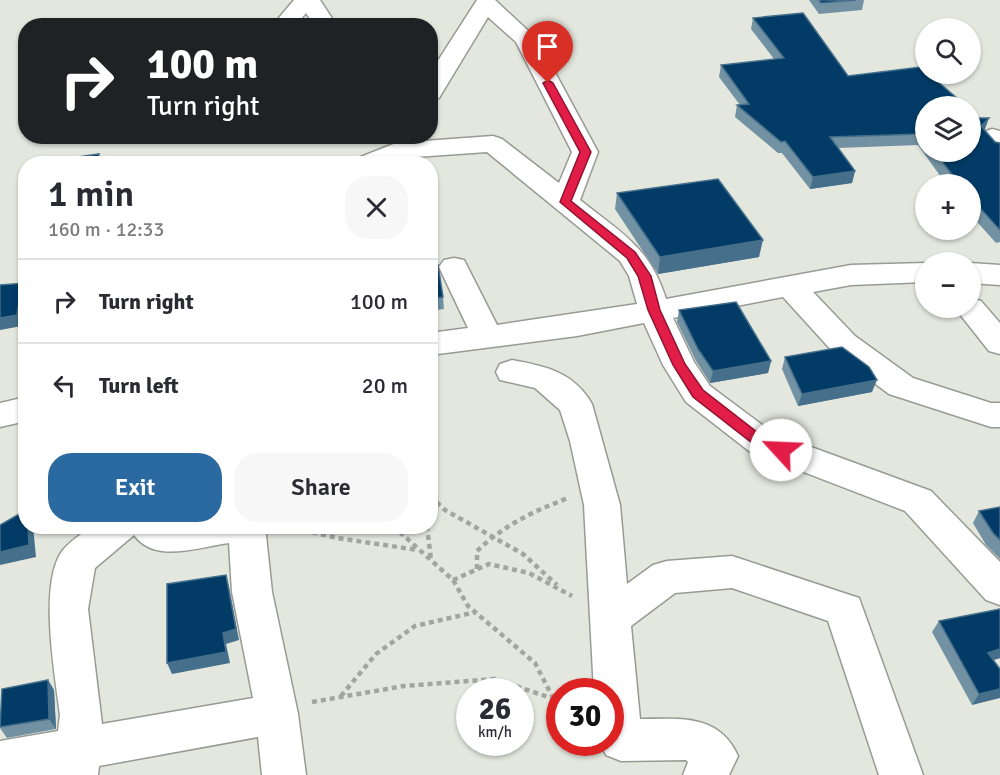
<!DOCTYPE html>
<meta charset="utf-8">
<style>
:root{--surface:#fff;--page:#f7f7f7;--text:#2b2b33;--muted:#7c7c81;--line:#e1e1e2;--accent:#2b6aa1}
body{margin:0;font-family:Signika,sans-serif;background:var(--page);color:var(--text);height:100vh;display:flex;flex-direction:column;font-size:22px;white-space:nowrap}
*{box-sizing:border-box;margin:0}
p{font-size:20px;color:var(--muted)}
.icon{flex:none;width:33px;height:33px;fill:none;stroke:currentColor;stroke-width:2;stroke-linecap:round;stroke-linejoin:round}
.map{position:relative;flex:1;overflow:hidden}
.panel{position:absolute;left:18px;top:156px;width:420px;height:378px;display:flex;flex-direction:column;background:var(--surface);border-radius:24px;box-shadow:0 2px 4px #0004}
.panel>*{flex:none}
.guide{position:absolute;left:18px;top:18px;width:420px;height:126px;border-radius:24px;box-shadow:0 2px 4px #0004;background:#202124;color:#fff;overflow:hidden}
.fabs{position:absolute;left:915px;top:18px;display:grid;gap:12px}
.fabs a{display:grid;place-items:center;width:66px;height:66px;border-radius:50%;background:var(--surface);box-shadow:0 2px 4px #0004;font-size:30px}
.speed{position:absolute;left:456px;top:678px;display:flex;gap:12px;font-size:30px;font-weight:700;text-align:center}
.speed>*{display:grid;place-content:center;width:78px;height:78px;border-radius:50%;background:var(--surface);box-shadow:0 2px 4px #0004;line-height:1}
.speed small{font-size:15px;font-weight:400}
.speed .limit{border:9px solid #d22;background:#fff;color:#111}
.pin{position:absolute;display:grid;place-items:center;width:51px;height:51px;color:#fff;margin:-62px -26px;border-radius:50% 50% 50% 0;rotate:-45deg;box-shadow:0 0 6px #0007}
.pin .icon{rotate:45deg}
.me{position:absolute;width:66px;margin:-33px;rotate:295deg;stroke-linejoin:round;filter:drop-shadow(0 0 4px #0008)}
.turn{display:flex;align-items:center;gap:21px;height:126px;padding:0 30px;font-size:27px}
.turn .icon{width:78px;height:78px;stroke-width:2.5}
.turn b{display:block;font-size:42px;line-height:51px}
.round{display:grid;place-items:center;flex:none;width:63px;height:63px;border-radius:24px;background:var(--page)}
.headline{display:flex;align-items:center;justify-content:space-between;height:102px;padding:0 30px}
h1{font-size:36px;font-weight:600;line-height:45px}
.cta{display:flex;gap:12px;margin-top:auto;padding:12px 30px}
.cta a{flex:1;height:69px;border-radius:24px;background:var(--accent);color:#fff;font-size:24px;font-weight:600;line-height:69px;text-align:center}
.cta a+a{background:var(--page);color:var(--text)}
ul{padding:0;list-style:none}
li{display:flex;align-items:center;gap:18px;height:84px;padding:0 30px;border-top:2px solid var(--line)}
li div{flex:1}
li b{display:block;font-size:22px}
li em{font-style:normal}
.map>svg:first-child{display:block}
</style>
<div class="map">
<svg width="1000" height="775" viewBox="0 0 1000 775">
<rect width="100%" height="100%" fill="#e3e7de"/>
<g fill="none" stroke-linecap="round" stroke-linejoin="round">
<defs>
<path id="street" d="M294,0H320L337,26H315L306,13L295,26H272Z
M477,0H495L537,39L598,152L580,200C620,232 650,247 666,299L851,265L926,263V282L851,285L813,292L855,336L913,378L991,403H1000V427H991L889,394L833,352L783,297L673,318L694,362L710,386L773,433L931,491L1000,562V605L986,600L905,511L749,451L686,402L663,365L644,323L577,336L430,355V333L468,328L439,267L444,260L454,258L464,260L497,325L637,304L629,276L620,261L487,152L401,158L390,164H354L358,158L396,143L493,136L502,139L559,183L572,152L516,42L488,17L439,98L430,100V73Z
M992,129L1000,131V154L991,151L979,137L983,132Z
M970,263L1000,265V285L970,283Z
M970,298L981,301L1000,323V354L989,351L955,308H970Z
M512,360C545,366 574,372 592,404L620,505L627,584L653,565L667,561L732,556L859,598L923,775H879L828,621L732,588L675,593L631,626L640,719C679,719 719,713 738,756L729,775H683L688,762L686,760L621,761L606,755L600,742H610V692H594L584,505L570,441L560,410L535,388L500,380L496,372L500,364Z
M26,397V421L0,427V403Z
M92,526H265L272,592L298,714L306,775H262L258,737L99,766L98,775H0V741L58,731L60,715C55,675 38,582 63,550C70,541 83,533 92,526ZM134,535C155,564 198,547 229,543L232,592L253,698L102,724L88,609L95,568Z"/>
</defs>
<use href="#street" stroke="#989b93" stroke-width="3"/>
<path stroke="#a3a69e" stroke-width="4.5" stroke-dasharray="5 4" stroke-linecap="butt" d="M430,496L445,510L523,554L557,585
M286,526L337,538L418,550
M393,526L453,580L468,606L535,663L552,696
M427,526L431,560
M477,569V551C504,525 534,511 568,498
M453,580L489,564L529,573L572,596
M341,696L376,654L415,626L476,612
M312,702L404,686L495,679L560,701"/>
<use href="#street" fill="#fff" fill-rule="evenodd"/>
</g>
<path fill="#7291a2" d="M809,0H864L862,10L819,14Z
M753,18L848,76L926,106V152H970L984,129L995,142L1000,143V242L996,243L970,214V184H946L918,145L838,148L855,171L852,183L810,189L782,153H778L735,117L737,105H740L719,77L721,65L774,59L751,29Z
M617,193L759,257L658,274L615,209Z
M430,265L443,297L444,309L430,311Z
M679,310L771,361L768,373L710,383L696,361L677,322Z
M785,357L872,392L798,406L782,369Z
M1000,507V559L986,545L973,523L979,511Z
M939,621L1000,658L993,660L1000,669L972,705L932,632Z
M48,680L54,690L56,729L7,738L0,728V717Z"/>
<path fill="#456f8a" d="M989,118L985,129L977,137L981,126Z
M855,171L852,183L810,189L813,177Z
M763,240L759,257L658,274L660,257Z
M26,306V318H23L22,326L0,330V318L18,307Z
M771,361L768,373L710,383L713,371Z
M877,380L872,392L798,406L802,394Z
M28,526H33L36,557L0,565V552Z
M226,575L229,587L239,640L226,644L230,663L172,674L167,663L223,633Z
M1000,649V658L981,664L988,653Z
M48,680L54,690L56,729L49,719Z
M1000,689V698L972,705L979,694Z"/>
<path fill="#013b66" stroke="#456f8a" stroke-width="1.5" d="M819,0H856L821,3Z
M803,13L848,76L921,67L926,71V74H929L966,106H926V139L922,134L830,137L855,171L813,177L785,141L781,142L737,105L749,104L721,65L784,58L753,18Z
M970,110L979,118H989L981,126L995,142L1000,143V230L970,197V184H959L935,152H970Z
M99,154L98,164H38L37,163Z
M718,179L763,240L660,257L617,193Z
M430,265H438L443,297L430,299Z
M26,283V306L18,307L17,315L0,318V285Z
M736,302L771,361L713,371L698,349L679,310Z
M842,347L869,367L877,380L802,394L785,357Z
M1000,507V540L993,533L979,511Z
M26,510V526H28L29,545L0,552V525Z
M226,575L236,629L223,633L226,652L167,663V584Z
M1000,609V649L988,653L1000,669V689L979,694L939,621Z
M48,680L49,719L0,727L2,689Z"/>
<path fill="#e11d48" stroke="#92132f" stroke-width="1.5" d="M548,80L553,83L591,152L571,201L635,252L651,276L660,310L685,364L703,390L766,439L786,446L788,450L786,453L781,455L756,446L693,397L673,365L648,310L638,276L627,258L560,202L580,152L543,83Z"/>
</svg>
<div class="fabs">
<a><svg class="icon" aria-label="search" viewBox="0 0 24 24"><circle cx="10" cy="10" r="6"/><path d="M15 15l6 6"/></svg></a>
<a><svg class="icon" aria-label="layers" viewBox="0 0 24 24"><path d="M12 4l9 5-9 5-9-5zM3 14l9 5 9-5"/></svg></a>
<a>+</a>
<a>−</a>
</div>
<div class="speed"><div>26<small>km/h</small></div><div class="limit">30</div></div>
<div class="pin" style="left:548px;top:83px;background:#d93025"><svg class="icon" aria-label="arrive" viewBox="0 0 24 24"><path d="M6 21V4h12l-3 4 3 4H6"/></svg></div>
<svg class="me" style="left:781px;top:450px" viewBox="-20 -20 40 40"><circle r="19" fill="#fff"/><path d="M0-13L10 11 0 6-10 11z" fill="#e11d48"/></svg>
<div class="guide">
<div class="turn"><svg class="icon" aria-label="right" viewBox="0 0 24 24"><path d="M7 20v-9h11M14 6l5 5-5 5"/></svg><div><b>100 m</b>Turn right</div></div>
</div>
<section class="panel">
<div class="headline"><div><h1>1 min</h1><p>160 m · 12:33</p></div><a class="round"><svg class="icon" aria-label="close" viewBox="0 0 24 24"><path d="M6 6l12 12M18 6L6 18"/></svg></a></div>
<ul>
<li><svg class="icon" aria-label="right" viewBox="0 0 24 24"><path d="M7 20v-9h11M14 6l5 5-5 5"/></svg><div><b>Turn right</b></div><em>100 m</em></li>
<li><svg class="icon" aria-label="left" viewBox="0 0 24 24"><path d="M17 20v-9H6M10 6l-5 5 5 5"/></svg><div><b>Turn left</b></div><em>20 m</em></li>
</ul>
<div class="cta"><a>Exit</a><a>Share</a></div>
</section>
</div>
